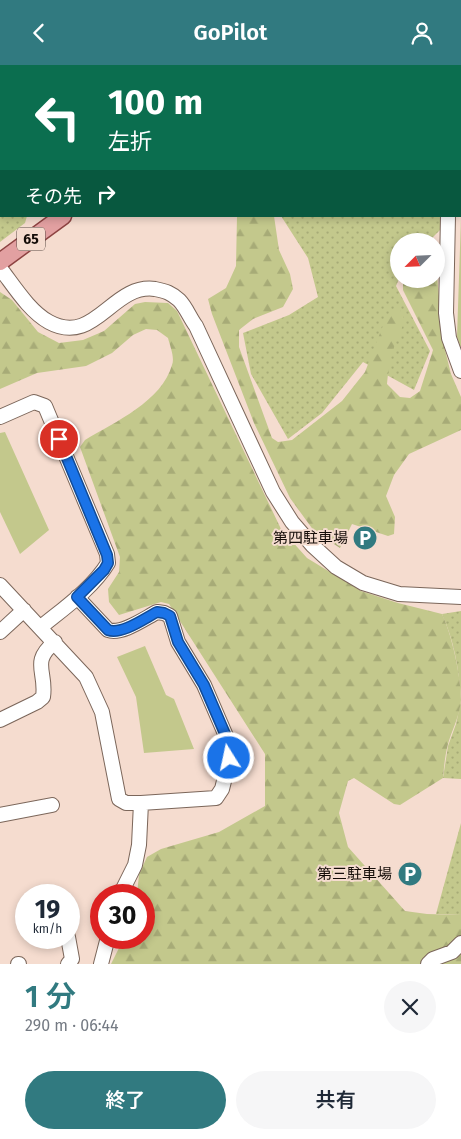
<!DOCTYPE html>
<html lang="ja">
<meta charset="utf-8">
<style>
:root{--surface:#fff;--page:#f6f6f7;--text:#1f2937;--muted:#747a83;--accent:#317a80}
body{margin:0;font-family:"Fira Sans","Noto Sans JP",sans-serif;background:var(--page);color:var(--text);height:100vh;display:flex;flex-direction:column;font-size:19px;white-space:nowrap}
*{box-sizing:border-box;margin:0}
p{font-size:16px;color:var(--muted)}
.icon{flex:none;width:28px;height:28px;fill:none;stroke:currentColor;stroke-width:2;stroke-linecap:round;stroke-linejoin:round}
.map{position:relative;height:899px;overflow:hidden}
.sheet{display:flex;flex-direction:column;background:var(--surface);flex:1}
.sheet>*{flex:none}
.banner{position:absolute;left:0px;top:0px;width:461px;height:152px;box-shadow:0 2px 8px #0003;background:#0b6e4f;color:#fff;overflow:hidden}
.needle{width:32px;rotate:246deg}
.fabs{position:absolute;left:390px;top:168px;display:grid;gap:10px}
.fabs a{display:grid;place-items:center;width:55px;height:55px;border-radius:50%;background:var(--surface);box-shadow:0 2px 8px #0003;font-size:25px}
.speed{position:absolute;left:15px;top:819px;display:flex;gap:10px;font-size:25px;font-weight:700;text-align:center}
.speed>*{display:grid;place-content:center;width:65px;height:65px;border-radius:50%;background:var(--surface);box-shadow:0 2px 8px #0003;line-height:1}
.speed small{font-size:12px;font-weight:400}
.speed .limit{border:8px solid #d22;background:#fff;color:#111}
.pin{position:absolute;display:grid;place-items:center;width:42px;height:42px;color:#fff;margin:-21px;border:2px solid #fff;border-radius:50%;box-shadow:0 1px 5px #0007}
.me{position:absolute;width:55px;margin:-28px;rotate:350deg;stroke-linejoin:round;filter:drop-shadow(0 0 4px #0008)}
.turn{display:flex;align-items:center;gap:18px;height:105px;padding:0 25px;font-size:22px}
.turn .icon{width:65px;height:65px;stroke-width:2.5}
.turn b{display:block;font-size:35px;line-height:42px}
.then{display:flex;align-items:center;height:48px;padding:0 25px;background:#0003;gap:10px;font-size:19px}
.round{display:grid;place-items:center;flex:none;width:52px;height:52px;border-radius:26px;background:var(--page)}
.summary{display:flex;align-items:center;justify-content:space-between;height:85px;padding:0 25px}
h1{font-size:30px;font-weight:600;line-height:38px;color:var(--accent)}
.button{display:flex;gap:10px;margin-top:auto;padding:10px 25px}
.button a{flex:1;height:58px;border-radius:30px;background:var(--accent);color:#fff;font-size:20px;font-weight:600;line-height:58px;text-align:center}
.button a+a{background:var(--page);color:var(--text)}
header{display:flex;justify-content:space-between;align-items:center;height:65px;padding:0 25px;background:var(--accent);color:#fff;font-size:22px;font-weight:600}
.map>svg:first-child{display:block}
</style>
<header><svg class="icon" aria-label="back" viewBox="0 0 24 24"><path d="M15 5l-7 7 7 7"/></svg>GoPilot<svg class="icon" aria-label="person" viewBox="0 0 24 24"><circle cx="12" cy="8" r="4"/><path d="M4 21q1-7 8-7t8 7"/></svg></header>
<div class="map">
<svg width="461" height="899" viewBox="0 0 461 899">
<defs>
<pattern id="grass-dots" width="8" height="8" patternUnits="userSpaceOnUse" patternTransform="scale(1.25)"><rect width="8" height="8" fill="#c3c88c"/><path d="M2 2h.1M6 6h.1" fill="none" stroke="#a7ab77" stroke-width="1.8" stroke-linecap="round"/></pattern>
<pattern id="forest-firs" width="22" height="20" patternUnits="userSpaceOnUse" patternTransform="scale(1.25)"><rect width="22" height="20" fill="#c3c88c"/><path d="M5 1l3.5 6h-7zM16 11l3.5 6h-7z" fill="#a7ab77"/></pattern>
</defs>
<rect width="100%" height="100%" fill="#f5dccf"/>
<path fill="url(#grass-dots)" d="M0,0L6,1H1V151H27L25,158L0,177Z
M281,151H442L440,165L429,176H399V214L396,221L430,286L414,325L363,297L322,348L288,374L251,309L243,268L289,250L318,232L308,193Z
M461,546V633C459,605 454,575 442,549Z
M461,636V714L443,713L448,681L456,659Z
M461,758V850L436,849Z"/>
<path fill="url(#forest-firs)" d="M237,151H274L279,185L290,209L293,224L283,242L253,254L239,265V282L256,329L272,373L278,377L292,375L342,336L365,307L382,263L390,246L400,244L405,256C394,278 389,295 387,319L400,332L410,333L420,326L433,285L403,225V214H436V201L444,281L451,309L461,332V365L409,389L394,410L386,431L395,452L394,469L388,471L352,459L340,483L314,466L290,433L254,358L212,249L208,234L226,223L236,201Z
M0,227L12,235L38,267L59,278L83,275L104,266L135,239L145,237L168,238L177,246L281,464L307,493L361,526L398,538L442,549C452,570 461,612 461,635C460,650 452,665 448,679C445,690 444,702 443,713L400,740L394,739L354,713L348,716L339,748L348,782L405,846L427,849L461,850V899H111L124,873L144,872V830H137L139,809L147,792L161,784L219,767L265,741V689L169,539L161,537L119,550L109,537L108,524L119,507L120,492L80,382L85,375C115,357 162,336 172,300C175,293 170,281 168,273L157,265L146,264L133,270L112,288L86,301L37,308L0,324Z"/>
<path fill="#c3c88c" d="M461,153V283L457,272Z
M5,367L49,465L20,489L0,447V368Z
M145,581L166,630L174,634L194,684L144,688L136,632L117,592Z"/>
<g fill="none" stroke-linecap="round" stroke-linejoin="round">
<defs>
<path id="minor" d="M57,0L58,1
M80,1L82,0
M186,1L188,0
M460,108L461,106
M448,151L446,248L449,273L461,306
M0,203C14,221 29,246 49,257C95,282 112,218 155,224C166,226 171,228 179,235C186,242 190,253 196,261L273,427L292,457L312,480L336,502L363,518L399,529L461,532
M0,352L34,337L45,341L107,489L108,498C93,523 63,544 41,562
M0,520L86,612L102,647L119,734L126,738H141L216,733L222,724L226,708L229,693V678L204,620L178,577L170,551L164,548L157,547C145,553 122,570 108,565L77,532
M0,567L24,545
M0,655L37,637L43,632C47,607 30,597 55,577
M0,750L52,740
M120,830L135,800L139,780L141,738
M68,872L72,894L68,899
M18,899H19
M101,899L108,872
M428,899L433,894L452,887L461,878"/>
<path id="major" d="M258,1L260,0
M0,197L63,151"/>
</defs>
<use href="#minor" stroke="#7b665a" stroke-width="16"/>
<use href="#major" stroke="#8d4342" stroke-width="19"/>
<use href="#minor" stroke="#fff" stroke-width="14"/>
<use href="#major" stroke="#e2a0a1" stroke-width="16"/>
</g>
<g fill="none" stroke-linecap="round" stroke-linejoin="round">
<defs>
<path id="route" d="M59,374L107,490L108,498L104,505L77,532L108,565C122,570 145,553 157,547L164,548L170,551L178,577L204,620L229,678V693"/>
</defs>
<use href="#route" stroke="#114b97" stroke-width="12"/>
<use href="#route" stroke="#1a73e8" stroke-width="9"/>
</g>
<defs>
<symbol id="parking-disc" viewBox="-11 -11 22 22"><circle r="9.5" fill="#317a80" stroke="#f5dccf"/><path d="M-3.5-5.5H1a3.5 3.5 0 0 1 0 7H-1V5.5H-3.5ZM-1-3.4V-.6H.8a1.4 1.4 0 0 0 0-2.8Z" fill="#fff"/></symbol>
</defs>
<g fill-rule="evenodd">
<use href="#parking-disc" x="351" y="459" width="28" height="28"/>
<use href="#parking-disc" x="396" y="795" width="28" height="28"/>
</g>
<g text-anchor="middle" dominant-baseline="central" stroke-width="4" stroke-linejoin="round" paint-order="stroke">
<rect fill="#f5dccf" stroke="#584a44" stroke-width="1" x="17" y="162.5" width="28" height="23" rx="4"/>
<g font-size="14" font-weight="bold" fill="#140c08">
<text x="31" y="174">65</text>
</g>
<g font-size="15" fill="#140c08" stroke="#f5dccf" text-anchor="end">
<text x="348" y="473">第四駐車場</text>
<text x="392" y="809">第三駐車場</text>
</g>
</g>
</svg>
<div class="fabs">
<a><svg class="needle" viewBox="-14 -14 28 28"><path d="M0-13l5 13h-10z" fill="#e53935"/><path d="M0 13l5-13h-10z" fill="#747a83"/></svg></a>
</div>
<div class="speed"><div>19<small>km/h</small></div><div class="limit">30</div></div>
<div class="pin" style="left:59px;top:374px;background:#d93025"><svg class="icon" aria-label="arrive" viewBox="0 0 24 24"><path d="M6 21V4h12l-3 4 3 4H6"/></svg></div>
<svg class="me" style="left:229px;top:693px" viewBox="-20 -20 40 40"><circle r="17" fill="#1a73e8" stroke="#fff" stroke-width="3"/><path d="M0-11L8 9 0 5-8 9z" fill="#fff"/></svg>
<div class="banner">
<div class="turn"><svg class="icon" aria-label="left" viewBox="0 0 24 24"><path d="M17 20v-9H6M10 6l-5 5 5 5"/></svg><div><b>100 m</b>左折</div></div>
<div class="then">その先<svg class="icon" aria-label="right" viewBox="0 0 24 24"><path d="M7 20v-9h11M14 6l5 5-5 5"/></svg></div>
</div>
</div>
<section class="sheet">
<div class="summary"><div><h1>1 分</h1><p>290 m · 06:44</p></div><a class="round"><svg class="icon" aria-label="close" viewBox="0 0 24 24"><path d="M6 6l12 12M18 6L6 18"/></svg></a></div>
<div class="button"><a>終了</a><a>共有</a></div>
</section>
